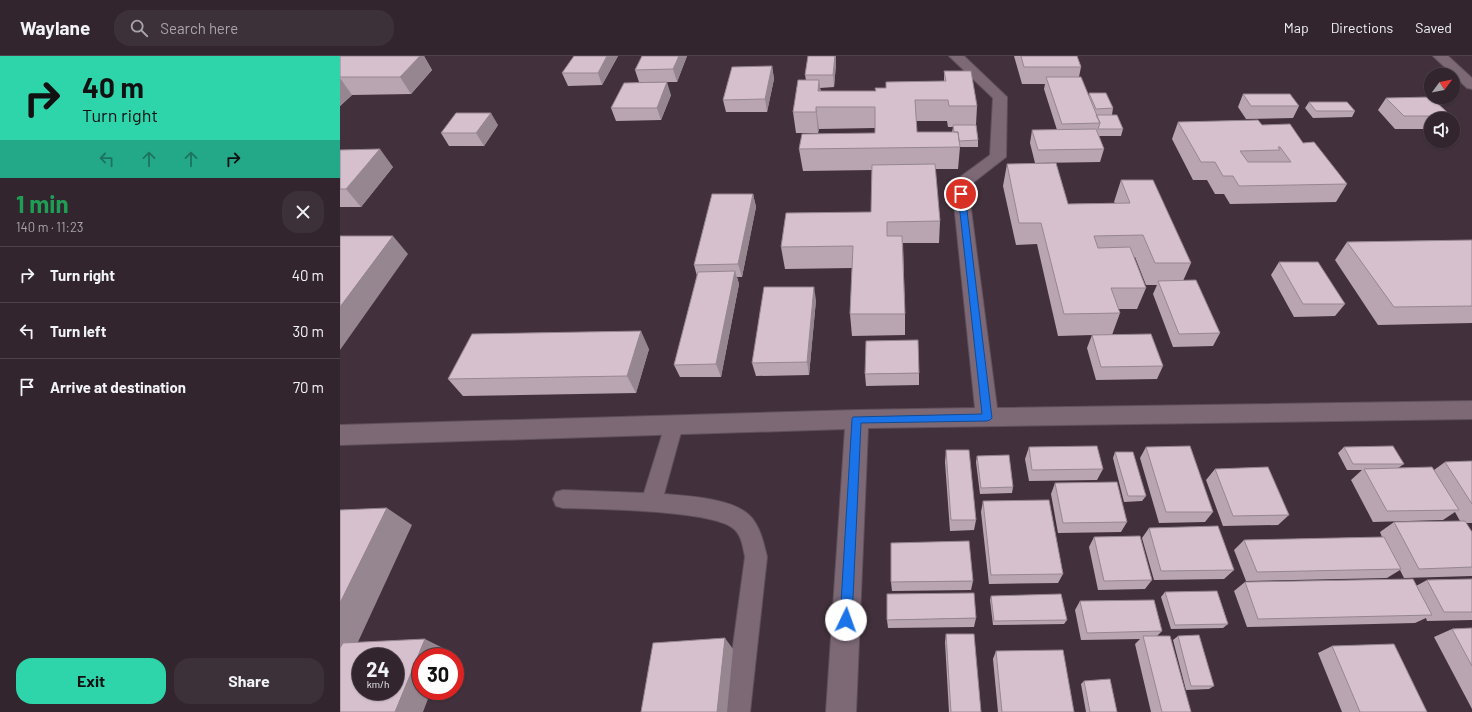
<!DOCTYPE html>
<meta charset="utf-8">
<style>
:root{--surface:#32252d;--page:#3d3139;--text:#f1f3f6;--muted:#a8a5aa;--line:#4d4249;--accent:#2ed4aa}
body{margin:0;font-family:Barlow,sans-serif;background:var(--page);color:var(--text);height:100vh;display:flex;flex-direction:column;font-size:15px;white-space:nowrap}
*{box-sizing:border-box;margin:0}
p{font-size:13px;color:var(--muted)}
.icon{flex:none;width:22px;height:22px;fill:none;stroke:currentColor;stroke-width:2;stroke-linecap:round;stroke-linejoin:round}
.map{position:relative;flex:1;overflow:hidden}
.panel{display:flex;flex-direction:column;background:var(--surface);width:340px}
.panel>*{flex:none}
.banner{background:#2ed4aa;color:#111;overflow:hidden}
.needle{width:26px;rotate:58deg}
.controls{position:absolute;left:1084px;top:12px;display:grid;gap:8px}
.controls a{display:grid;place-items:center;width:36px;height:36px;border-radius:50%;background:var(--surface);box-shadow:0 1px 3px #0004,0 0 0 1px var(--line);font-size:20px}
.speed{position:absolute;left:12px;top:592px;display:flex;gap:8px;font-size:20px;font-weight:700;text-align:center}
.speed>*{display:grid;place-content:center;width:52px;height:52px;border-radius:50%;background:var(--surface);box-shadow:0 1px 3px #0004,0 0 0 1px var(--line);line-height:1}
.speed small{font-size:10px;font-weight:400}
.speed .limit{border:6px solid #d22;background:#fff;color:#111}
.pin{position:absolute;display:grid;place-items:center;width:34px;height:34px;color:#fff;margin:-17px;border:2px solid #fff;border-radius:50%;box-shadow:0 1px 4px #0007}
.me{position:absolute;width:44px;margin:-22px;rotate:3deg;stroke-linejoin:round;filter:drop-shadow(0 0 3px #0008)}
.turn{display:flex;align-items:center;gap:14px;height:84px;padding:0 16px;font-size:18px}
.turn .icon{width:52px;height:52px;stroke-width:2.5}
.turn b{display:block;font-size:28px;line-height:34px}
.lanes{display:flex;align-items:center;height:38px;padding:0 16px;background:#0003;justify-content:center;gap:20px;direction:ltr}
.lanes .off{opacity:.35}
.round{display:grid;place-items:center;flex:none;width:42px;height:42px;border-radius:16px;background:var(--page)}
.head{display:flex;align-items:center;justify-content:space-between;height:68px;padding:0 16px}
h1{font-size:24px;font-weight:700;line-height:30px;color:#1e9e55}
.action{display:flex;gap:8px;margin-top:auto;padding:8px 16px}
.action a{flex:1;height:46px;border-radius:16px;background:var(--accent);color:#111;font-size:16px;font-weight:700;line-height:46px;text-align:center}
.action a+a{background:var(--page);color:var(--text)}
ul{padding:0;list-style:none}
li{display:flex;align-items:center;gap:12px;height:56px;padding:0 16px;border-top:1px solid var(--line)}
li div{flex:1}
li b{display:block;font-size:15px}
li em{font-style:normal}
header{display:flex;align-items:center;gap:24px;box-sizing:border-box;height:56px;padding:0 20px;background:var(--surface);border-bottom:1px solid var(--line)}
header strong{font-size:19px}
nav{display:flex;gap:22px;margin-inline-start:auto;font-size:14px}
.search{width:280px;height:36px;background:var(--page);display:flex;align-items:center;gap:10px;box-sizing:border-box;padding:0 14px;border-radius:16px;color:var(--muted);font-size:15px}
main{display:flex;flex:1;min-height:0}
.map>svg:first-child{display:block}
</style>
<header>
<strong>Waylane</strong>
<div class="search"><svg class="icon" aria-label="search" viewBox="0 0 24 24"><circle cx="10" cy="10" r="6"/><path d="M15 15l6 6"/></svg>Search here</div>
<nav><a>Map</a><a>Directions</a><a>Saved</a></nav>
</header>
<main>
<section class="panel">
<div class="banner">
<div class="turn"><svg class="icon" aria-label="right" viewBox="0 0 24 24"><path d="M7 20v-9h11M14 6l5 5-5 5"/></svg><div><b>40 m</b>Turn right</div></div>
<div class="lanes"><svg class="icon off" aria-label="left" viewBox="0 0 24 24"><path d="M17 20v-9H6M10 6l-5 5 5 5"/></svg><svg class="icon off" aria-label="ahead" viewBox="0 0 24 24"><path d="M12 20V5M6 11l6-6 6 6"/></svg><svg class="icon off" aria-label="ahead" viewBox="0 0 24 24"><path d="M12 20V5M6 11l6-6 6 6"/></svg><svg class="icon" aria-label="right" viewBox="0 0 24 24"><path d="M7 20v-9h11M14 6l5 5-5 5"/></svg></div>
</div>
<div class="head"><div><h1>1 min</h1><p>140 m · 11:23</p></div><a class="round"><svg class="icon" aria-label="close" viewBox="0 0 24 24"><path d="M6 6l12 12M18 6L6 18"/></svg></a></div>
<ul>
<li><svg class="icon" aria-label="right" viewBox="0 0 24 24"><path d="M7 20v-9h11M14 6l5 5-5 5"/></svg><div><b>Turn right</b></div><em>40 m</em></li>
<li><svg class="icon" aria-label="left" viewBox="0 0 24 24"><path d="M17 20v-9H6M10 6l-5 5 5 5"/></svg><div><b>Turn left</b></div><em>30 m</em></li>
<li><svg class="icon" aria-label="arrive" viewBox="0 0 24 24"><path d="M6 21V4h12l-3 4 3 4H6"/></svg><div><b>Arrive at destination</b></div><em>70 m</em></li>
</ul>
<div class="action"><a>Exit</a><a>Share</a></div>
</section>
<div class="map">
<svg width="1132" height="656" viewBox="0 0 1132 656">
<rect width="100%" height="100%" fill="#42313c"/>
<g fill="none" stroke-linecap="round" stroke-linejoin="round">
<defs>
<path id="service" d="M334,361L341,363L343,369L324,438C348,440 391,442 409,459C420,469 424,488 427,501L410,656H384L405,501C403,492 402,480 394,473C374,454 255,453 223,452L216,450L213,443L216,436L223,434L304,437L325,369L327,363Z"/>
<path id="minor" d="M609,0H624L667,41L666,101L630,129L629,138L657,352L1132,345V363L528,372L516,656H486L505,373L0,389V369L517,354L635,352L613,138L614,128L616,124L650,99L653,42Z
M1093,0H1108L1132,22V33L1127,32Z"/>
</defs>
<use href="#service" stroke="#5f505a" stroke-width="2"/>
<use href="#minor" stroke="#5f505a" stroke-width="2"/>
<use href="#service" fill="#7d6976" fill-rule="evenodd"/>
<use href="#minor" fill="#7d6976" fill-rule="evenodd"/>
</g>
<path fill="#b8a5b1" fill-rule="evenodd" d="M0,0H84L92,14L71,38L12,39L0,50Z
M234,0H278L262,29L228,30L222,17Z
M347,0L337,26H299L295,14Z
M674,0H737L741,11L739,21L749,40V37L773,52L772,59L783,73L781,80H759L764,93L760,106L695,107L690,87L692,74H717L704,33L705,28H682Z
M496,8L494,31L480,32L481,35H536L546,32L604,25V15L637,50L636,69L638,84V91H620L618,113H595L600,165L599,187H563L565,258V279L512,280L510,258L512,212L445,213L441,191L531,156L532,114L463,115L459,93L535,77V72L479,73L478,77H456L453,56L466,24L465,19ZM576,65H607L608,71H613L612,76H577Z
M432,10L434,23L427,56H386L383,44Z
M903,38L959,50L953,62L906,63L898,51Z
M331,39L321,64L276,65L271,52Z
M1046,42L1111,60L1109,63H1091V73H1055L1038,54Z
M969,46L1015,55L1012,61L973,62L965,52Z
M838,66L922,69L963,87L1007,128L996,146L890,148L884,138H875L867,124H853L832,83Z
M158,69L144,90H109L101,77Z
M0,94L53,111L21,151H0Z
M667,108L728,148L775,147L774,146L781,124L851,207L843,225L880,277L873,290L833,291L813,238L817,229H806L795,201H794L806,232L797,253H778L780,257L772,279L823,310L817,323L756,324L747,292L752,279L718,280L697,188L676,189L663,130Z
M413,138L416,151L402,221H397L399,228L381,321H340L334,309L357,220L354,209Z
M1132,184V267L1038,269L995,204L1007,186Z
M939,206L1005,248L995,260L954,261L931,219Z
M476,244L469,319L416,320L412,307Z
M309,293L296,337L123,340L108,323Z
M579,317V329L526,330L525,318Z
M689,391L763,413L757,424L689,425L685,403Z
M806,391L873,456L865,466L819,467L800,402Z
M1004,391L1064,408L1058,412L1094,414L1105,406L1132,405V467H1126L1132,476V520L1064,522L1060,514L1047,522L906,525L894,494L904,484L1042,481L1040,476L1054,466L1120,465L1115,456L1103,464L1033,466L1011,424L1022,414H1007L998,397Z
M606,394L636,464L634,474L610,475L605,406Z
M775,396L806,440L802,445L784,446L773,402Z
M637,400L673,431L672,437L640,438L636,406Z
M875,413L949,459L938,469L883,470L866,424Z
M715,427L787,466L781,476L718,477L711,438Z
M643,445L723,518L718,527L649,528L641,456Z
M809,472L894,514L884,523L814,524L802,482Z
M754,481L812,524L805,533L758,534L749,491Z
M1132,523V564L1087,565L1086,562L1075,567L907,571L894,535L905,526L1076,530L1087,524Z
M633,525L631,534L552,535L551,526Z
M825,536L888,568L883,572L831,573L821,541Z
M651,540L727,564L724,568L653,569L650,544Z
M740,545L822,575L817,580L851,656H811L795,588L800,583L741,584L735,554Z
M636,562L634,571L548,572L547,564Z
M1132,572V653L1094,581L1112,573Z
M606,578L641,656H609L605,586Z
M838,580L874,630L869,633L846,634L833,584Z
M992,590L1087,656H1002L978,597Z
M656,595L734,656H658L653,603Z
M744,625L777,656H746L741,628Z"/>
<path fill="#968690" d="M80,0H84L92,14L71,38L60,21Z
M267,0H278L262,29L258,17Z
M339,0H347L337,26L333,13Z
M495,0H496V8L494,31L493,19Z
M432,10L434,23L427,56L425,43Z
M0,22L12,39L0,50Z
M479,24L482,45L478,35Z
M327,26L331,39L321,64L317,52Z
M476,51L479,73L478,77L476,56Z
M151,57L158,69L144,90L136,77Z
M40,93L53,111L21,151L6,133Z
M413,138L416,151L402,221L398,208Z
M53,180L68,198L0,294V251Z
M395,215L399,228L381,321L376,308Z
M474,231L476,244L469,319L467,306Z
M301,275L309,293L296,337L287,320Z
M47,452L72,469L0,625V547Z
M385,582L393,593L387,656H377Z
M85,583L107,594L104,601H81V635H91L83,656H55Z"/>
<path fill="#d6c0ce" stroke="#968690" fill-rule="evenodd" d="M0,0H80L60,21H0Z
M234,0H267L258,17H222Z
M302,0H339L333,13L295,14Z
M468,0H495L493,19H465Z
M681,0H737L741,11H684Z
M432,10L425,43L383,44L392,11Z
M604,15H631L637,50H609L608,44H575L577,76H618L620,91L459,93L462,78L535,77V51H476V56H453L458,24H479L478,35H536L535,32H546V26L606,25Z
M706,21H741L760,67L722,68Z
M327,26L317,52H271L284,27Z
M749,37H766L773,52L756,53Z
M903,38H950L959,50H911Z
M1091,41L1111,60H1064L1046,42Z
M969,46H1007L1015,55H976Z
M116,57H151L136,77H101Z
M756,59H777L783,73H758L760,67Z
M918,64L922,69L950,68L963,87L974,86L1007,128L899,130L893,120H883L875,106H861L838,66ZM938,91H940L951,106H908L900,95L940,94Z
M613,69H636L638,84L619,85L618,76H614Z
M756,73L764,93L698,94L692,74Z
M40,93L6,133H0V94Z
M716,107L728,148L790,147L781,124H813L851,207H815L803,179L754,180L758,192L790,191L806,232H771L780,257L724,258L701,167H679L667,108Z
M595,108L600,165L547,166V180H562L565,258H510L513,190L441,191L446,157L531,156L532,109Z
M372,138H413L398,208L354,209Z
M0,180H53L0,251Z
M1132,184V250L1054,251L1007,186Z
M939,206H978L1005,248H963Z
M395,215L376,308L334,309L358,216Z
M856,224L880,277L839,278L818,225Z
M424,231H474L467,306L412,307Z
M301,275L287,320L108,323L132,278Z
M811,278L823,310L761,311L752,279Z
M578,284L579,317L525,318L526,285Z
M757,390L763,413L692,414L689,391Z
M850,390L873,456H826L806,391Z
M1053,390L1064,408H1013L1004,391Z
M606,394H629L636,464H611Z
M775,396H793L806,440H788Z
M669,399L673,431L641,432L637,400Z
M1132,405V448L1105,406Z
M928,411L949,459L893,460L875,413Z
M1092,411L1119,454L1047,455L1024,413Z
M777,426L787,466L723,467L715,427Z
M709,444L723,518L651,519L643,445Z
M47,452L0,547V454Z
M1125,465L1132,476V511L1079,513L1054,466Z
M878,470L894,514L821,515L809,472Z
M800,480L812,524L764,525L754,481Z
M1044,481L1061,513L917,516L904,484Z
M629,485L633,525L551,526V487Z
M1073,523L1092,559L918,563L905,526Z
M1132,523V556H1104L1087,524Z
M877,535L888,568L835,569L825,536Z
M634,537L636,562L547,564V538Z
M721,538L727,564L654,565L651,540Z
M814,544L822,575L747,577L740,545Z
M1132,572V610L1112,573Z
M606,578H634L641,656H611Z
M859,579L874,630H851L838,580Z
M803,580H830L851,656H822Z
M385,582L377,656H301L313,587Z
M85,583L55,656H0V592L3,587ZM21,601H55V635H21Z
M1054,588L1087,656H1020L992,590Z
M723,594L734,656H662L656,595Z
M770,623L777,656H750L744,625Z"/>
<path fill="#1a73e8" stroke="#114b97" d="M621,136L625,138L652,362L650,364L647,365L521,367L512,564L510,568L506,569L502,568L500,564L512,363L513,361L642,358L618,138Z"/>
</svg>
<div class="controls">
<a><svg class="needle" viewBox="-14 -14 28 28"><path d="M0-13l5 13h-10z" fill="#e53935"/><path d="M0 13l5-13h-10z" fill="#a8a5aa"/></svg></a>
<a><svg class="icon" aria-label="sound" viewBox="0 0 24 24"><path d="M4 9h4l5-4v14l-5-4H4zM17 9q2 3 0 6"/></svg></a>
</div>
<div class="speed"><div>24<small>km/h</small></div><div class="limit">30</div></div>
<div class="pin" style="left:621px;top:138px;background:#d93025"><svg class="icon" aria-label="arrive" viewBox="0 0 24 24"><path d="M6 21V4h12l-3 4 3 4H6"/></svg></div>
<svg class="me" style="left:506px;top:564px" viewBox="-20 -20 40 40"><circle r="19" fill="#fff"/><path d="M0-13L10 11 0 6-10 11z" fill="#1a73e8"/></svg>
</div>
</main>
